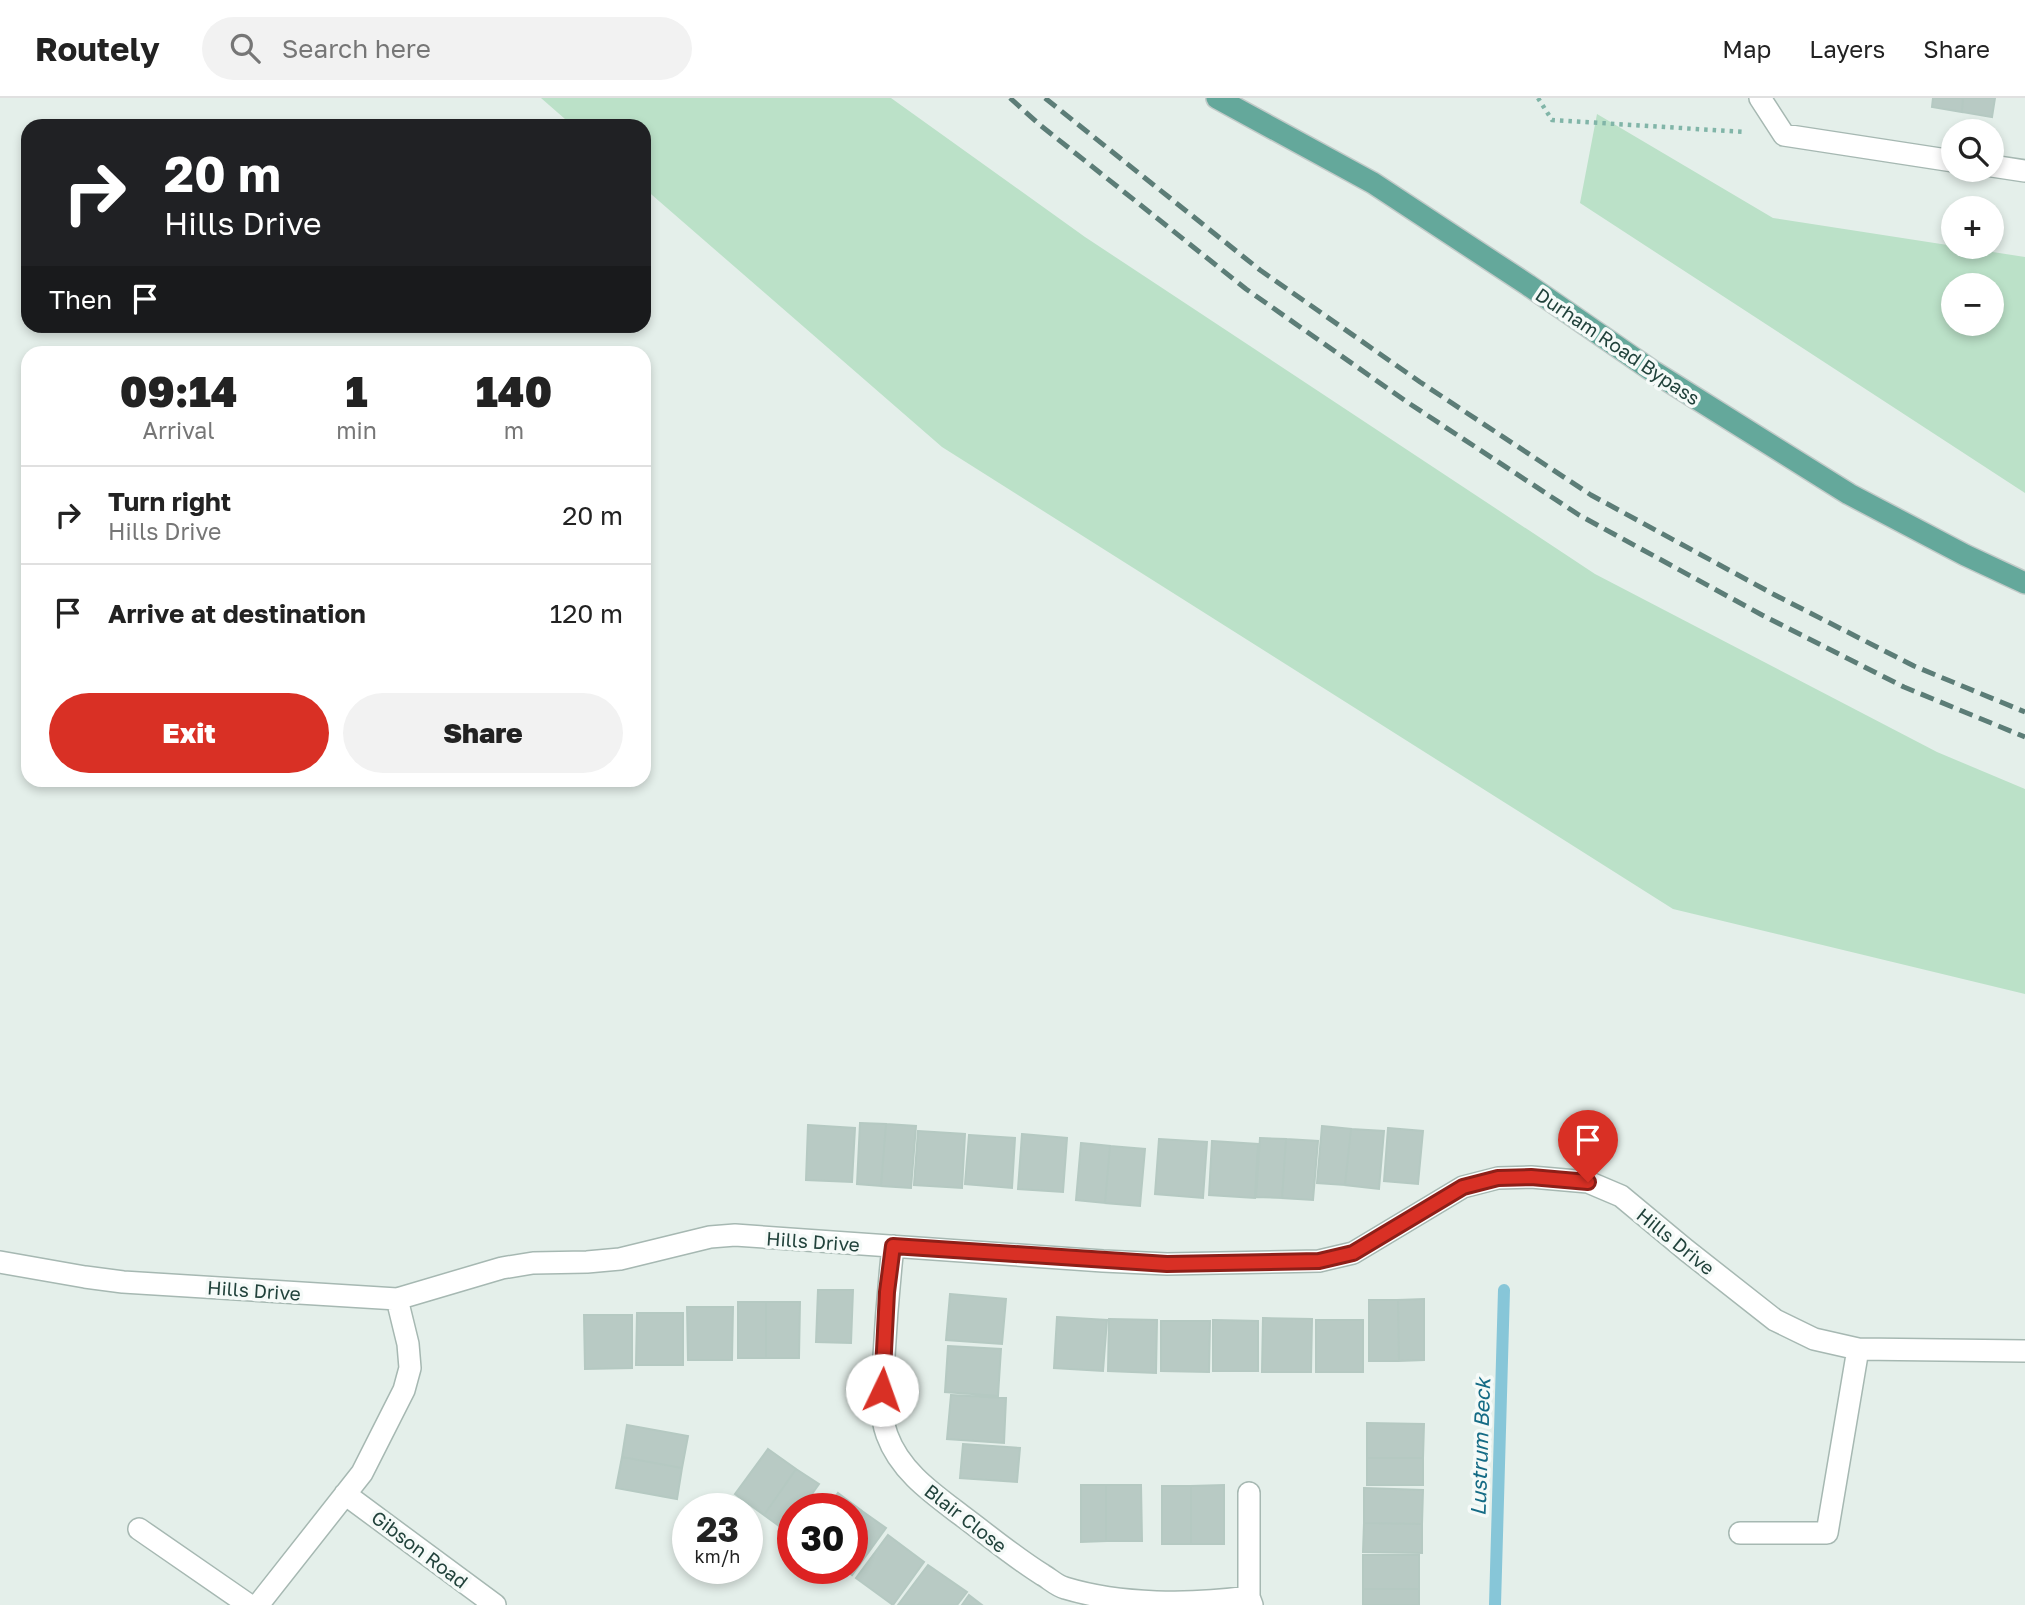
<!DOCTYPE html>
<meta charset="utf-8">
<style>
:root{--surface:#fff;--page:#f2f2f2;--text:#222;--muted:#767676;--line:#e0e0e0;--accent:#d93025}
body{margin:0;font-family:"Golos Text",sans-serif;background:var(--page);color:var(--text);height:100vh;display:flex;flex-direction:column;font-size:26px;white-space:nowrap}
*{box-sizing:border-box;margin:0}
p{font-size:23px;color:var(--muted)}
.icon{flex:none;width:38px;height:38px;fill:none;stroke:currentColor;stroke-width:2;stroke-linecap:round;stroke-linejoin:round}
.map{position:relative;flex:1;overflow:hidden}
.sheet{position:absolute;left:21px;top:248px;width:630px;height:441px;display:flex;flex-direction:column;background:var(--surface);border-radius:21px;box-shadow:0 4px 10px #0003}
.sheet>*{flex:none}
.top-card{position:absolute;left:21px;top:21px;width:630px;height:214px;border-radius:21px;box-shadow:0 4px 10px #0003;background:#202124;color:#fff;overflow:hidden}
.tools{position:absolute;left:1941px;top:21px;display:grid;gap:14px}
.tools a{display:grid;place-items:center;width:63px;height:63px;border-radius:50%;background:var(--surface);box-shadow:0 4px 10px #0003;font-size:35px}
.speed{position:absolute;left:672px;top:1395px;display:flex;gap:14px;font-size:35px;font-weight:700;text-align:center}
.speed>*{display:grid;place-content:center;width:91px;height:91px;border-radius:50%;background:var(--surface);box-shadow:0 4px 10px #0003;line-height:1}
.speed small{font-size:18px;font-weight:400}
.speed .limit{border:10px solid #d22;background:#fff;color:#111}
.pin{position:absolute;display:grid;place-items:center;width:60px;height:60px;color:#fff;margin:-72px -30px;border-radius:50% 50% 50% 0;rotate:-45deg;box-shadow:0 0 7px #0007}
.pin .icon{rotate:45deg}
.me{position:absolute;width:77px;margin:-38px;rotate:3deg;stroke-linejoin:round;filter:drop-shadow(0 0 5px #0008)}
.turn{display:flex;align-items:center;gap:24px;height:147px;padding:0 28px;font-size:32px}
.turn .icon{width:91px;height:91px;stroke-width:2.5}
.turn b{display:block;font-size:49px;line-height:60px}
.then{display:flex;align-items:center;height:66px;padding:0 28px;background:#0003;gap:14px;font-size:26px}
.eta{display:flex;justify-content:space-evenly;align-items:center;height:119px;text-align:center}
.eta b{font-size:42px;font-weight:800;line-height:49px}
.action{display:flex;gap:14px;margin-top:auto;padding:14px 28px}
.action a{flex:1;height:80px;border-radius:42px;background:var(--accent);color:#fff;font-size:28px;font-weight:800;line-height:80px;text-align:center}
.action a+a{background:var(--page);color:var(--text)}
ul{padding:0;list-style:none}
li{display:flex;align-items:center;gap:21px;height:98px;padding:0 28px;border-top:2px solid var(--line)}
li div{flex:1}
li b{display:block;font-size:26px}
li em{font-style:normal}
header{display:flex;align-items:center;gap:42px;box-sizing:border-box;height:98px;padding:0 35px;background:var(--surface);border-bottom:2px solid var(--line)}
header strong{font-size:33px}
nav{display:flex;gap:38px;margin-inline-start:auto;font-size:24px}
.search{width:490px;height:63px;background:var(--page);display:flex;align-items:center;gap:18px;box-sizing:border-box;padding:0 24px;border-radius:38px;color:var(--muted);font-size:26px}
.map>svg:first-child{display:block}
</style>
<header>
<strong>Routely</strong>
<div class="search"><svg class="icon" aria-label="search" viewBox="0 0 24 24"><circle cx="10" cy="10" r="6"/><path d="M15 15l6 6"/></svg>Search here</div>
<nav><a>Map</a><a>Layers</a><a>Share</a></nav>
</header>
<div class="map">
<svg width="2025" height="1507" viewBox="0 0 2025 1507">
<rect width="100%" height="100%" fill="#e4efea"/>
<path fill="#bbe1c8" fill-rule="evenodd" d="M541,0H891L1085,139L1595,476L1937,654L2025,691V896L1673,811L942,349L644,90V28H573Z
M1597,16L1773,120L2025,159V395L1580,105ZM1953,187H1992V226H1953Z"/>
<g fill="none" stroke-linecap="round" stroke-linejoin="round">
<path stroke="#87c6d8" stroke-width="12" d="M1495,1507L1504,1192"/>
</g>
<path fill="#b8cac4" stroke="#b5c9c2" stroke-width="2" d="M1933,0H1963L1962,14L1932,9Z
M1963,0H1995L1992,19L1962,14Z
M860,1025L886,1026L881,1088L857,1086Z
M886,1026L916,1028L911,1090L881,1088Z
M808,1027L855,1030L852,1084L806,1082Z
M1322,1028L1351,1031L1345,1087L1317,1085Z
M1388,1030L1423,1033L1418,1086L1384,1083Z
M1351,1031L1384,1033L1379,1091L1345,1087Z
M918,1033L965,1036L962,1090L914,1087Z
M1022,1036L1067,1040L1063,1094L1018,1091Z
M969,1037L1015,1040L1012,1090L965,1086Z
M1260,1040L1286,1041L1282,1100L1256,1099Z
M1159,1041L1207,1044L1203,1100L1155,1096Z
M1286,1041L1318,1043L1313,1102L1282,1100Z
M1212,1043L1258,1046L1255,1100L1209,1097Z
M1081,1045L1110,1048L1105,1105L1076,1102Z
M1110,1048L1145,1051L1140,1108L1105,1105Z
M818,1192H853L851,1245L816,1244Z
M950,1196L1006,1201L1002,1246L946,1242Z
M1424,1201V1262L1399,1263L1398,1202Z
M1369,1202H1398L1399,1263H1369Z
M738,1204H766V1260H738Z
M766,1204H800L799,1260H766Z
M687,1209H733L732,1262H688Z
M637,1215H683V1267H636Z
M584,1217H632V1270L585,1271Z
M1057,1219L1107,1222L1103,1273L1054,1270Z
M1263,1220L1312,1221L1311,1274H1262Z
M1109,1221L1157,1222L1156,1275L1108,1273Z
M1213,1222L1258,1223V1273H1213Z
M1316,1222H1363V1274H1316Z
M1161,1223H1210L1209,1274L1161,1273Z
M948,1248L1001,1251L998,1298L945,1294Z
M951,1297L1006,1300L1004,1345L947,1341Z
M1367,1325L1424,1326L1423,1360H1367Z
M627,1327L688,1338L682,1370L622,1359Z
M963,1346L1020,1350L1017,1384L960,1380Z
M768,1351L796,1371L764,1417L735,1396Z
M622,1359L682,1370L677,1401L616,1390Z
M1367,1360H1423V1387H1367Z
M796,1371L819,1386L802,1410H793V1424L786,1433L764,1417Z
M1081,1387H1106V1443L1081,1444Z
M1106,1387H1141L1142,1443H1106Z
M1224,1387V1446H1191V1388Z
M1162,1388H1191V1446H1162Z
M1364,1390L1423,1392L1422,1426L1364,1425Z
M838,1395L862,1413L852,1427V1410H827Z
M862,1413L886,1430L852,1477L843,1470H852V1427Z
M1364,1425L1422,1426V1455L1363,1454Z
M888,1437L924,1464L893,1507L856,1480Z
M1363,1457H1419V1491H1363Z
M928,1467L967,1494L957,1507H898Z
M1363,1491H1419V1507H1363Z
M969,1497L982,1507H962Z"/>
<g fill="none" stroke-linecap="round" stroke-linejoin="round">
<defs>
<path id="minor" d="M1760,0L1784,37L1953,63
M1992,68L2025,73
M893,1148C889,1185 886,1221 884,1258C882,1284 878,1312 887,1337C900,1373 932,1395 961,1417C988,1437 1014,1459 1043,1477C1050,1481 1057,1488 1065,1490C1121,1507 1191,1507 1249,1499
M0,1164L85,1179L123,1184L397,1201L502,1170L533,1165L587,1164L620,1161L710,1139L735,1137L1103,1163L1167,1166L1319,1163L1353,1155L1463,1089L1498,1080L1531,1079L1588,1084L1621,1098L1686,1152L1775,1222L1814,1241L1858,1251L2025,1253
M1249,1395V1499L1252,1507
M345,1396L495,1507
M139,1431L249,1507
M1740,1435H1827L1858,1251
M258,1507L362,1375L404,1292L410,1270L408,1246L397,1201"/>
<path id="primary" d="M1217,0L1373,85L1528,187L1654,274L1849,396L1965,457L2025,485"/>
</defs>
<use href="#minor" stroke="#a6b8b2" stroke-width="24"/>
<use href="#primary" stroke="#c1cac8" stroke-width="24"/>
<path stroke="#81b5a8" stroke-width="4.5" stroke-dasharray="3.5 5" stroke-linecap="butt" d="M1538,0L1552,22L1745,34"/>
<use href="#minor" stroke="#fff" stroke-width="21"/>
<use href="#primary" stroke="#64a89b" stroke-width="21"/>
<path stroke="#5c7d77" stroke-width="5" stroke-dasharray="14 7" stroke-linecap="butt" d="M1010,0L1040,27L1246,191L1407,304L1579,417L1762,517L1904,589L2025,639
M1045,0L1260,172L1420,284L1591,397L1773,496L1914,568L2025,614"/>
</g>
<g fill="none" stroke-linecap="round" stroke-linejoin="round">
<defs>
<path id="route" d="M882,1292L887,1194L893,1148L1167,1166L1319,1163L1353,1155L1463,1089L1498,1080L1531,1079L1588,1084"/>
</defs>
<use href="#route" stroke="#8d1f18" stroke-width="18"/>
<use href="#route" stroke="#d93025" stroke-width="12"/>
</g>
<g text-anchor="middle" dominant-baseline="central" stroke-width="7" stroke-linejoin="round" paint-order="stroke">
<g font-size="19" fill="#21423b" stroke="#f5faf8">
<text transform="translate(1618 248) rotate(34)">Durham Road Bypass</text>
<text transform="translate(813 1143) rotate(4)">Hills Drive</text>
<text transform="translate(1676 1143) rotate(39)">Hills Drive</text>
<text transform="translate(254 1192) rotate(4)">Hills Drive</text>
<text transform="translate(966 1420) rotate(38)">Blair Close</text>
<text transform="translate(420 1451) rotate(37)">Gibson Road</text>
</g>
<g font-size="21" font-style="italic" fill="#146b85" stroke="#f5faf8">
<text transform="translate(1480 1349) rotate(-88)">Lustrum Beck</text>
</g>
</g>
</svg>
<div class="tools">
<a><svg class="icon" aria-label="search" viewBox="0 0 24 24"><circle cx="10" cy="10" r="6"/><path d="M15 15l6 6"/></svg></a>
<a>+</a>
<a>−</a>
</div>
<div class="speed"><div>23<small>km/h</small></div><div class="limit">30</div></div>
<div class="pin" style="left:1588px;top:1084px;background:#d93025"><svg class="icon" aria-label="arrive" viewBox="0 0 24 24"><path d="M6 21V4h12l-3 4 3 4H6"/></svg></div>
<svg class="me" style="left:882px;top:1292px" viewBox="-20 -20 40 40"><circle r="19" fill="#fff"/><path d="M0-13L10 11 0 6-10 11z" fill="#d93025"/></svg>
<div class="top-card">
<div class="turn"><svg class="icon" aria-label="right" viewBox="0 0 24 24"><path d="M7 20v-9h11M14 6l5 5-5 5"/></svg><div><b>20 m</b>Hills Drive</div></div>
<div class="then">Then<svg class="icon" aria-label="arrive" viewBox="0 0 24 24"><path d="M6 21V4h12l-3 4 3 4H6"/></svg></div>
</div>
<section class="sheet">
<div class="eta">
<div><b>09:14</b><p>Arrival</p></div>
<div><b>1</b><p>min</p></div>
<div><b>140</b><p>m</p></div>
</div>
<ul>
<li><svg class="icon" aria-label="right" viewBox="0 0 24 24"><path d="M7 20v-9h11M14 6l5 5-5 5"/></svg><div><b>Turn right</b><p>Hills Drive</p></div><em>20 m</em></li>
<li><svg class="icon" aria-label="arrive" viewBox="0 0 24 24"><path d="M6 21V4h12l-3 4 3 4H6"/></svg><div><b>Arrive at destination</b></div><em>120 m</em></li>
</ul>
<div class="action"><a>Exit</a><a>Share</a></div>
</section>
</div>
